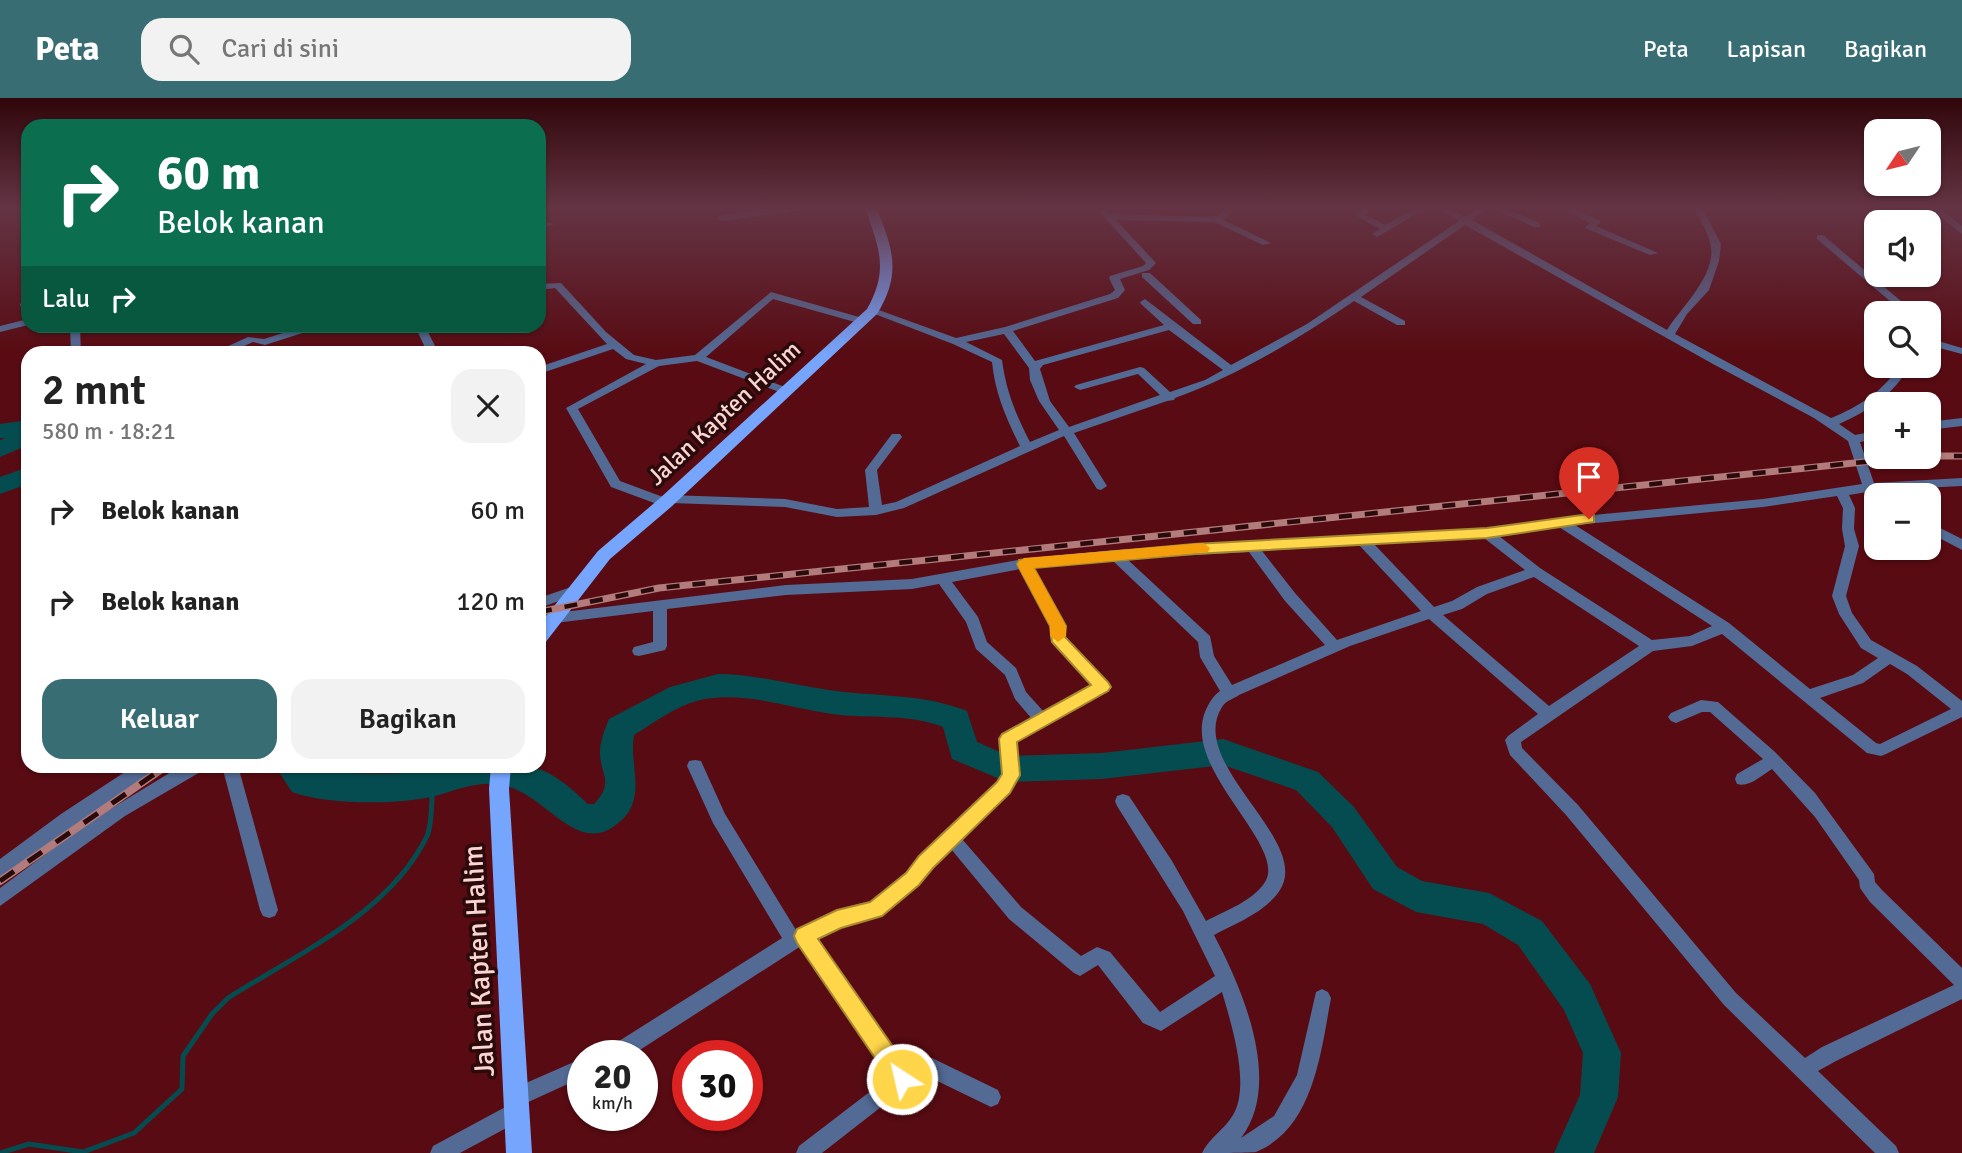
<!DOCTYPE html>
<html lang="id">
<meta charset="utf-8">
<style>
:root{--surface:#fff;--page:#f2f2f2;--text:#222;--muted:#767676;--accent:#386e73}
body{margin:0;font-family:Signika,sans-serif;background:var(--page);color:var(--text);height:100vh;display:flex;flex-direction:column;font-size:26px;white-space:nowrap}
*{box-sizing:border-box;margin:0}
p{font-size:23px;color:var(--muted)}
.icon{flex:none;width:38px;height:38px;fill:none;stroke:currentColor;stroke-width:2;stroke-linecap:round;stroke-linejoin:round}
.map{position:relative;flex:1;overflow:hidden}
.sheet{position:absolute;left:21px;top:248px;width:525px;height:427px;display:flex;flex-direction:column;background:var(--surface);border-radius:21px;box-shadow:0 2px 5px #0004}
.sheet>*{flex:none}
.guide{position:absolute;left:21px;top:21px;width:525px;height:214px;border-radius:21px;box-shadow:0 2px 5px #0004;background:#0b6e4f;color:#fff;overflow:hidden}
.needle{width:46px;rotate:235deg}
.controls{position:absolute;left:1864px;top:21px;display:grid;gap:14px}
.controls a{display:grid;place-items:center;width:77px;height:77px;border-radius:14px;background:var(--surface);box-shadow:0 2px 5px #0004;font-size:35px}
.speed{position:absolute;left:567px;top:942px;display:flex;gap:14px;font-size:35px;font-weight:700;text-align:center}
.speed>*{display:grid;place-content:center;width:91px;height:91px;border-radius:50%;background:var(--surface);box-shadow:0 2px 5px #0004;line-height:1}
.speed small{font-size:18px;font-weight:400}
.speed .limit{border:10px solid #d22;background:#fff;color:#111}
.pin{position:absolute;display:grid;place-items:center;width:60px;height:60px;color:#fff;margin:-72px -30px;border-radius:50% 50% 50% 0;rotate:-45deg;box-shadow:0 0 7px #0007}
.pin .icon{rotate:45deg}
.me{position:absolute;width:77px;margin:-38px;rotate:325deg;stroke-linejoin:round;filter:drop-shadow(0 0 5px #0008)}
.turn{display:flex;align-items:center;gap:24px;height:147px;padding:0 21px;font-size:32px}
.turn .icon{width:91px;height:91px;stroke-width:2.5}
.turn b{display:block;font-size:49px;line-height:60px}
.then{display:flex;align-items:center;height:66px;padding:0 21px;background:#0003;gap:14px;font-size:26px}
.round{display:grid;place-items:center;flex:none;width:74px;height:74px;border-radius:21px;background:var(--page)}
.head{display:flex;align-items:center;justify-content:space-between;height:119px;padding:0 21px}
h1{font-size:42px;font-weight:600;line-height:52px}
.cta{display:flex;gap:14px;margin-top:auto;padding:14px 21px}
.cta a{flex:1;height:80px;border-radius:21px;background:var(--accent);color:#fff;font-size:28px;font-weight:600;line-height:80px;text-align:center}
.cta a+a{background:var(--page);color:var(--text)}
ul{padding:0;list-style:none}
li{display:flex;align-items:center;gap:21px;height:91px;padding:0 21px}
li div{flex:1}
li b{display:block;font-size:26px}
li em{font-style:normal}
header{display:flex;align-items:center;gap:42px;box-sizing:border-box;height:98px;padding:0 35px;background:var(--accent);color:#fff}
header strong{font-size:33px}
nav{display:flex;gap:38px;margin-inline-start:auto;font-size:24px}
.search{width:490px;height:63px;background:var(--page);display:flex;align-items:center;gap:18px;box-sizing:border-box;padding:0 24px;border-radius:21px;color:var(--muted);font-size:26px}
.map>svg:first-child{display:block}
</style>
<header>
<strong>Peta</strong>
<div class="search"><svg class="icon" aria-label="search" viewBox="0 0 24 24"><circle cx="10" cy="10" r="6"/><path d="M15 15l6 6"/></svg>Cari di sini</div>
<nav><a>Peta</a><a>Lapisan</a><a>Bagikan</a></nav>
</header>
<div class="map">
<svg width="1962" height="1055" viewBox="0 0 1962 1055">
<rect width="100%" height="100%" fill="#580b12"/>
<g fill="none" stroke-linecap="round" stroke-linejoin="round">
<path stroke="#054c50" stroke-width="5" d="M0,1055L29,1046L83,1054L134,1035L182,991L183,958L212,916L228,900C297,856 390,815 427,738C433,724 431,700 433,684"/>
<path fill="#054c50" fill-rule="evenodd" d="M21,323L28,325V347L0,359V342L5,340H0V326Z
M28,369V386L0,396V379Z
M718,576C756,576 792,587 829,592C877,599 921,595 967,613L977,644L1009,658L1102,655L1223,641L1318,674L1354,709L1397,769L1422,783L1489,795L1542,823L1590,886L1621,955L1618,999L1594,1055H1554L1580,997L1583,955L1564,912L1518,847L1483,826L1416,814L1373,791L1332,729L1296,692L1223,667L1102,681L1007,684L952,661L943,629C908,615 868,621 832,616C790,610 748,594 705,601C680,605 655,624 634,637C628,669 651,704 613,729C573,756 542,690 497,686C474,684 456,692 435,698C398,707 327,707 292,694L275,668H309L312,672C345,675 379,677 413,674C450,671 492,662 530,669C552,672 573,692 588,706H594C615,684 600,677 600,654C600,643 605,631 609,621L670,589Z"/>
<path fill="#536a95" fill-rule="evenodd" d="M784,109H807L802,112L722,123L717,120L722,117Z
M1095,109H1104L1111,116L1210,119L1218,118L1227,109H1236L1224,122L1271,145L1263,147L1214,124L1116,122L1156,165L1149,172L1120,181L1125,192L1118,200L1013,233L1035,263L1164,227L1141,206L1140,204L1145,201L1231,267L1307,226L1459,123L1437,109H1447L1465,119L1479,109H1501L1540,125V129H1534L1490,109L1472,122L1667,232C1682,208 1719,175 1710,144C1707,132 1699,120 1693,109H1702L1721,146L1719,163L1709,192L1687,216L1675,236L1831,320C1858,309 1883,294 1899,268H1909C1895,296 1868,313 1839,326L1855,337L1876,333V341L1860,344L1874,385L1962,380V388L1881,392L1880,397L1876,398L1867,394L1849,397L1855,410L1854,431L1859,448L1846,498L1852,515L1871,542L1917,568L1962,603V619L1886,656L1881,658L1867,655L1722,536L1692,548L1653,553L1521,644L1522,650L1578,707L1736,895L1805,960L1822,949L1954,887L1870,804L1860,790L1859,782L1815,719L1772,671C1762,677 1749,690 1737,686L1735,681L1737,676L1763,661L1710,614H1702L1676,625L1671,623L1668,619L1671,615L1701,602L1718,604L1775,654L1815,695L1874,776L1875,784L1882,792L1962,870V901L1836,963L1818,973L1896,1048L1899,1055H1875L1724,907L1566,717L1510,657L1505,642L1508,638L1538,616L1429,521L1350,548L1239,597C1234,601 1226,602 1222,609C1186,666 1312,742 1280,792C1266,814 1236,825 1214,837C1243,892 1283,985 1241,1040L1274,1018L1297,977L1316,894L1322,891L1328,894L1331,900C1321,953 1314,1030 1256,1054C1245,1055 1215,1055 1202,1055C1208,1041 1225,1031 1233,1017C1251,987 1231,925 1222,894L1161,933L1143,925L1098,867L1080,878L1074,875L1009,821L951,751L932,769L919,786L881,818L840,828L816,840L906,970L932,960L998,992L1001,999L998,1006L991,1009L931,980L908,988L822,1055H796L799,1048L889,979L801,848L632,957H606L608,950L782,840L713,725L687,668L689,663L695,662L701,663L725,716L796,832L837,813L870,805L907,776L920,759L998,685L1003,677L1000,641L1003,637L1032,621L1015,601L1005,577L976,551L966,524L939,486L912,491L786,497L667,511V548L665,552L639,558L634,557L632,553L634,549L653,544V513L539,527V517L786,487L912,481L1024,461L1115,452L1246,445L1251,442L1256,444L1487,431L1561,420L1763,401L1862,386L1848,343L1814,320L1713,266L1465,127L1361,199L1405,223V227H1397L1354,203C1298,241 1239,277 1175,300L1174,302L1167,303L1074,335L1107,388L1101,392L1097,391L1064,338L904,410L876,417L837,419L785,409L671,405L665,409L611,389L566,310L646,266L626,261L613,251L539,276V269L607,246L555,190L539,192V186L561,185L606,234L634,257L656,262L695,257L771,194L866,221V225L862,226L773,201L706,259L790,291V295H782L697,263L659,268L578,311L620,383L663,399L668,397L785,401L837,411L869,409L865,372L892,336H900L902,339L877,372L882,407L896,404L1020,348C1006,320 995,295 992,264L953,246L867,213L872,210L876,211L956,240L1005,229L1110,196L1115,192L1109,180L1110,178L1143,168L1146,165ZM1169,232L1223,272L1205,282L1170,294L1144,270L1140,269L1076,287L1074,289L1080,292L1138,276L1160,297L1069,329L1050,303L1040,271L1043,267ZM1004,236L1029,270L1030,282L1039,303L1059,332L1030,344C1016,317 1006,293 1002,262L966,244ZM1837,398L1843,410L1842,431L1845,448L1832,498L1839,516L1861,550L1878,560L1853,577L1810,591L1729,525L1575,427L1763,409ZM1559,429L1712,528L1690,538L1652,542L1540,470L1499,438ZM1484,440L1525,472L1477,489L1452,503L1434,509L1374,446ZM1359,447L1421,513L1337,542L1295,495L1262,453ZM1249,454L1285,503L1325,547L1232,587L1214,558L1210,538L1127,461ZM1112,462L1198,544L1200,559L1220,593C1212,599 1209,605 1205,614C1182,672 1288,748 1265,784C1253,803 1225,813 1206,823L1172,763L1129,698L1123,696L1117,698L1115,703L1117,708L1183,813L1215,878L1160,914L1110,854L1097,849L1081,858L1021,809L962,741L1010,695L1019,677L1016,644L1107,593L1109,589L1064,539L1065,529L1033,470ZM1020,471L1051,529L1050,540L1052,544L1092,588L1044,614L1026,594L1016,570L987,544L978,519L952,484ZM1534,479L1639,548L1549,608L1443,517L1462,511L1487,496ZM1890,566L1907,576L1951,611L1880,646L1876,645L1820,600L1863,585Z
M1271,109H1282L1277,112Z
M1362,109H1373L1372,112L1365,117L1386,127L1417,109H1428L1377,139L1372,136L1380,131L1356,118L1355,114Z
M1558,109H1570L1599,122L1601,124L1596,128L1658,155L1650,157L1587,131L1585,129L1590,125Z
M1928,109H1938L1962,128V136Z
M546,124L554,126L539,132V126Z
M1817,137H1823L1915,215H1904L1817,141Z
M1142,175H1150L1201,222V226H1193L1142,179Z
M28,197V210L21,209L20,207L24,198Z
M28,221V227L0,234V228Z
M70,228H80L81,256H71Z
M305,228H394L393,230L371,234L318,230L265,247L253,244L227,256H211L248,239L264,241Z
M415,228H425L439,256H428Z
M1928,240L1962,250V256L1928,247Z
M1962,320V328L1928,332V324Z
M1928,424L1962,441V452L1928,434Z
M574,488L579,490L581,493L579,496L539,510V500Z
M134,668H155L153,673L0,779V761L61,716Z
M181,668H204L202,673L125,718L0,808V790L89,724Z
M222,668H238L278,812L275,818L269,820L263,818L260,812Z
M583,960V979L524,1006L528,1013L525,1020L460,1055H430L433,1048L511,1006L507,999L510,992Z"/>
<path fill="#76a5fe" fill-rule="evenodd" d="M865,109H876C893,150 902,176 877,216L671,409L610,461L545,545L539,547V527L598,453L659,401L867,211C890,170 878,149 865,109Z
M491,668H511L509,691L532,1055H506L489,691Z"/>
<defs>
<path id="rail-far1" d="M1928,358H1962
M539,514L659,490L1911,359"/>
<path id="rail" d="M0,783L166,668"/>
</defs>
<use href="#rail-far1" stroke="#b27b7c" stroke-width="7"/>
<use href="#rail" stroke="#b27b7c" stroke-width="8"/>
<use href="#rail-far1" stroke="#2a0a0a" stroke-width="4.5" stroke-dasharray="13" stroke-linecap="butt"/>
<use href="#rail" stroke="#2a0a0a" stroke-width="5" stroke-dasharray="17" stroke-linecap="butt"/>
</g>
<linearGradient id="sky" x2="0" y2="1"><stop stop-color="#30060a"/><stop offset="0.43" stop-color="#643444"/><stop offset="1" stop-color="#643444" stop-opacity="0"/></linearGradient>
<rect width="1962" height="256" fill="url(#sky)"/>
<path fill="#ffd54a" stroke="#a68a30" stroke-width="2" d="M1589,416L1594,417V424L1487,440L1194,456L1034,470L1066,528L1065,539L1108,584L1111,589L1108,593L1017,644L1020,677L1010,695L933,770L919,787L882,818L841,830L818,841L910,973L913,981L910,988L902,992L894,988L797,845L794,838L797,831L837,812L870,804L906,775L919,758L997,684L1002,676L999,641L1002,636L1091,587L1052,544L1050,528L1017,466L1019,462L1194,446L1487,430Z"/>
<path fill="#f59e0b" d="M1203,445L1210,450L1208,454L1034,470L1066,528V538L1058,544L1050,538V528L1017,466L1024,460Z"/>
<g text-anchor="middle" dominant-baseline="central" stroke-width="7" stroke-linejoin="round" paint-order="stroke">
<g font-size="24" fill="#fbd5d2" stroke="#2a0a0a">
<text transform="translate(724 315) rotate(-43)">Jalan Kapten Halim</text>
</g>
<g font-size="28" fill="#fbd5d2" stroke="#2a0a0a">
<text transform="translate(479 863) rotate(-93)">Jalan Kapten Halim</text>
</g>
</g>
</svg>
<div class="controls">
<a><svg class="needle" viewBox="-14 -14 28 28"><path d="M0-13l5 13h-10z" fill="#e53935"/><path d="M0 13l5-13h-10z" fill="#767676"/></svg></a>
<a><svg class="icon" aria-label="sound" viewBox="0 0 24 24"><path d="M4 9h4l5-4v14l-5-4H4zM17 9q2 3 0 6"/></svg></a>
<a><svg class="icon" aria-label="search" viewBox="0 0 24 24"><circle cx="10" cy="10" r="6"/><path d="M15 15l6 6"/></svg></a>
<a>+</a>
<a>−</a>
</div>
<div class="speed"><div>20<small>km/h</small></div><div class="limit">30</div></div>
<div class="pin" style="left:1589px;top:421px;background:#d93025"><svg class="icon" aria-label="arrive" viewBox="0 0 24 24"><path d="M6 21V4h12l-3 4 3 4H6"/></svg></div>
<svg class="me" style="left:902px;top:981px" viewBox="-20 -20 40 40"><circle r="17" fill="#ffd54a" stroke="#fff" stroke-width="3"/><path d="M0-11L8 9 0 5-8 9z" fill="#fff"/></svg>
<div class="guide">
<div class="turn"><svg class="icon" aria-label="right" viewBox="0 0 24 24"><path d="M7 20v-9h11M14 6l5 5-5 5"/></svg><div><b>60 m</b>Belok kanan</div></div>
<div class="then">Lalu<svg class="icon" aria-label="right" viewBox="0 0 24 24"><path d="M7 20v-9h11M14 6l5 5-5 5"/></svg></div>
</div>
<section class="sheet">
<div class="head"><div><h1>2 mnt</h1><p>580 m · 18:21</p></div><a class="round"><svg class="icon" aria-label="close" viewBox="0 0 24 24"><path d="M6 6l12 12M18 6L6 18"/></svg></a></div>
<ul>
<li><svg class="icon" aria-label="right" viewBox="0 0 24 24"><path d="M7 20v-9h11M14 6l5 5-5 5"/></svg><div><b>Belok kanan</b></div><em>60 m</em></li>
<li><svg class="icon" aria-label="right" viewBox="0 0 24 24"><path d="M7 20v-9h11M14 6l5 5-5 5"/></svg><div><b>Belok kanan</b></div><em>120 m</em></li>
</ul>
<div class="cta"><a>Keluar</a><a>Bagikan</a></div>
</section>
</div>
